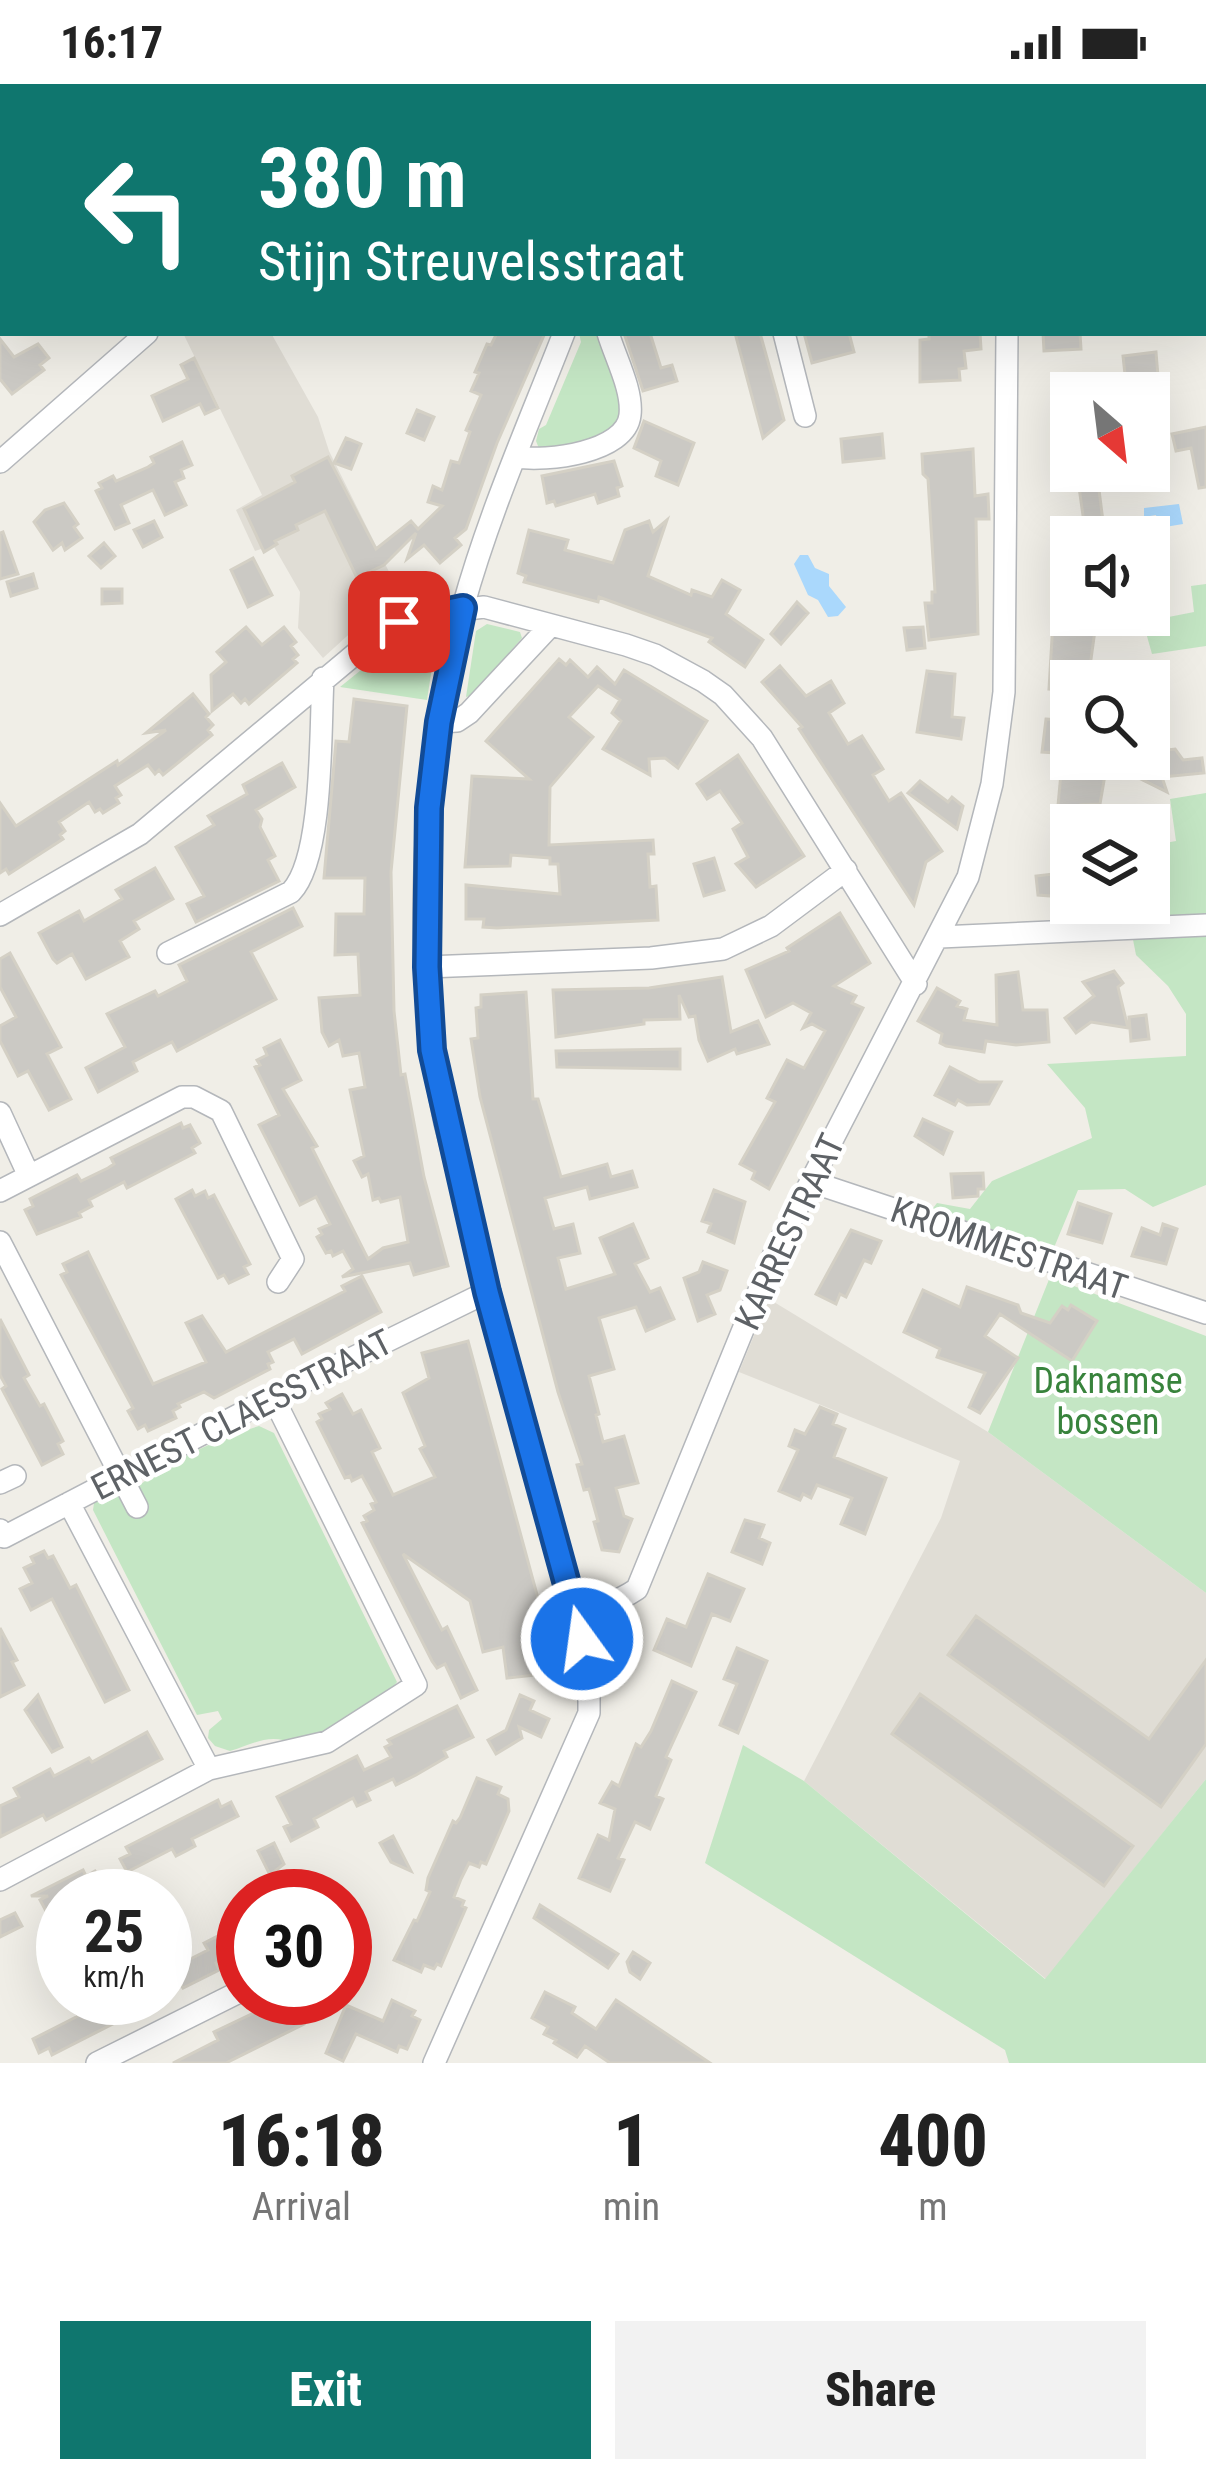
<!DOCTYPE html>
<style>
:root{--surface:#fff;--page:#f2f2f2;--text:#222;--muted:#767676;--accent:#0f766e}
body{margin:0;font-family:"Roboto Condensed",sans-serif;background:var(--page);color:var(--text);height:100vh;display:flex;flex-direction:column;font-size:45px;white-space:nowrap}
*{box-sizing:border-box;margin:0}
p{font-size:39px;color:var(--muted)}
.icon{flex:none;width:66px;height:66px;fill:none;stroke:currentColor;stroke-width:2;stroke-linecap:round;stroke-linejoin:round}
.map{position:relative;height:1979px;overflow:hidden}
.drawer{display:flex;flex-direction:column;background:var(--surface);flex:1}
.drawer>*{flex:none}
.top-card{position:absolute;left:0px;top:0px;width:1206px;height:252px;box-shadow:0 12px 48px #0002;background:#0f766e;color:#fff;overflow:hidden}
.needle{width:78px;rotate:152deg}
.fabs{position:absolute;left:1050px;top:288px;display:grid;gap:24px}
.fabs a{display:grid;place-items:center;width:120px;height:120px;border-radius:0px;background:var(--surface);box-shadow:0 12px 48px #0002;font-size:60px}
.speed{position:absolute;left:36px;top:1785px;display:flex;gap:24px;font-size:60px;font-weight:700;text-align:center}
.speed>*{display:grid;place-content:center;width:156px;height:156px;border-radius:50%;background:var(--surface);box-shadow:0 12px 48px #0002;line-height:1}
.speed small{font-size:30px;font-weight:400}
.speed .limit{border:18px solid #d22;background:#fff;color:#111}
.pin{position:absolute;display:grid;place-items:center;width:102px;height:102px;color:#fff;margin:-51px;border-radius:24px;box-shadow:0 6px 18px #0006}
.me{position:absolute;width:132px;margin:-66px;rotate:346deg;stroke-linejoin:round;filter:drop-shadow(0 0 9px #0008)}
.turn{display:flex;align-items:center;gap:42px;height:252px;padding:0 60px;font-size:54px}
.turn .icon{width:156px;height:156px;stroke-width:2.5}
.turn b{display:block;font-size:84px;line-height:102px}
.eta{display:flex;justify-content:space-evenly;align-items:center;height:204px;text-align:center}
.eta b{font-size:72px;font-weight:800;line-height:84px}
.primary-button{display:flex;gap:24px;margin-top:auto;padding:24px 60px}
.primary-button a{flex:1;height:138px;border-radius:0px;background:var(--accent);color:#fff;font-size:48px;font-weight:800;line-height:138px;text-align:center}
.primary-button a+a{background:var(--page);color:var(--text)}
.status{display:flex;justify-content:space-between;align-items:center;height:84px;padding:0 60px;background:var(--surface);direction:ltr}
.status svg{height:33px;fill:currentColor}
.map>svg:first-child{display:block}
</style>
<div class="status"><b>16:17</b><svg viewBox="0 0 49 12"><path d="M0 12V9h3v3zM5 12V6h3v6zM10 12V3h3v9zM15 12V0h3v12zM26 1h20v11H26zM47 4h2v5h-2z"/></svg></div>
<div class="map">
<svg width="1206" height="1979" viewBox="0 0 1206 1979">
<rect width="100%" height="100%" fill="#f0eee7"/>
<path fill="#e0ddd5" d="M183,249H271L318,333L329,367L407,524L369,532L323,574L298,544L300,508L273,461L255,467L236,426L262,411Z
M769,1215L988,1348L1206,1509V1695L1046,1895L804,1697L941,1434L960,1377L739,1288Z"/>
<path fill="#c4e6c4" d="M579,249H601L626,328L610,352L540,367L536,357L539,345L546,341L581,258Z
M1206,500V562L1152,570L1143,538L1194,528L1191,502Z
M487,540L520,548L522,554L473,611L466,613L476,547Z
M392,561L435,564L427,616L340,603Z
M1206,709V1101L1153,1123L1125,1105L1078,1106L1053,1166L930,1128L937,1119L970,1125L992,1097L1092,1054L1085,1024L1047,980L1186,972V930L1168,902L1136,871L1129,835L1108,836V819H1149V762L1176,757L1170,715Z
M1050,1193L1206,1252V1509L988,1348Z
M259,1342L274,1349L397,1598C376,1628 329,1649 295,1660C269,1648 255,1660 230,1667L215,1662L208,1654L209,1646L222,1635L218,1627L197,1631L93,1426L94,1419L111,1410L124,1414C162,1380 209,1358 259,1342Z
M743,1661L804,1697L1045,1895L1206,1695V1979H1009L1005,1966L705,1779Z"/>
<path fill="#aad8fc" d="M1179,420L1183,440L1159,444L1156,431L1144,433V424Z
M800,471H808L815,484L829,490V502L846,523L838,532L828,533L818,516L808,511L794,480Z"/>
<path fill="#cbc9c4" stroke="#d4d0c5" stroke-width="3" d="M497,249H545L497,359L466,445L455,454L461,461L440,479L424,461L407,475L416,449L384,481L357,494L325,427L296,441L298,446L275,457L277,460L264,468L244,425L295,398L292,392L328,373L376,465L411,437L418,445L442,422L428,418L433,402L442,406L451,377L459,379L470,348L466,346L481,311L471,307L479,289L475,288L487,260L491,261Z
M624,249H650L661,284L672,281L677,297L643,307Z
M735,249H760L777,310L784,336L763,354Z
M804,249H849L854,268L812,279Z
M929,249H980L981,265L964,267L966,284L959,285L960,296L920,298V256L929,255Z
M1043,249H1080L1081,265L1044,267Z
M0,255L14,273L38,260L49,274L40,281L44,286L12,310L0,295Z
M1156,268L1158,292L1166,291L1168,306L1127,309L1123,272Z
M194,274L218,324L205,330L200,320L163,337L152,312L188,295L181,281Z
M417,326L434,333L424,356L407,349Z
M644,337L694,359L678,401L656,392L661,377L634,364Z
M1206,343V403L1199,404L1191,364L1176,367L1172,350Z
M882,350L884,374L843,378L841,355Z
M346,354L361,360L351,385L334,379Z
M182,358L192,381L181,386L184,394L175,398L186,421L165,431L153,406L121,421L129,439L115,445L96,407L102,404L99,399L113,392L116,397L148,383L154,379L151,373Z
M973,365L975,412L988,410L989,435H976L978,550L929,556L925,519H932V508H935L928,395L923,390L922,370Z
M614,377L622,402L617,404L619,412L598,419L595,410L556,422L554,417L547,419L542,392Z
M1069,387H1108L1110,404L1099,406L1105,453H1086L1079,403L1072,404Z
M64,419L78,440L74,443L82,454L65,466L62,459L53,466L34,438L45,426Z
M667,436L648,492L691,511L692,506L712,513L722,496L740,506L726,530L763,556L745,583L709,558L712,554L599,513L598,518L524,498L526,492L518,489L529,446L568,456L565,466L613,479L625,446L649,437L653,448Z
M154,437L162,453L143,463L134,446Z
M3,448L18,490L0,495V449Z
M104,459L115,472L101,484L89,472Z
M253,474L272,511L248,523L231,486Z
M33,490L37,504L11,512L7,498Z
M102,505H122V519L102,520Z
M797,518L808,529L781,560L771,550Z
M1053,537L1096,539L1088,597H1071V606L1049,605Z
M246,543L262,561L284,543L296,558L291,562L298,571L293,575L297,579L249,620L245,615L241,619L233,610L212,627L211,591L226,578L217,568Z
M923,543L925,564L907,566L904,544Z
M559,575L566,581L570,576L588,593L597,583L615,600L624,586L707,637L678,684L665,674L649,675L650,691L603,665L621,637L612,629L620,616L598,602L569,633L593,653L550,703L549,761L653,756L654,770H648L650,803L656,802L658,836L497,844L483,843L484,835H466V801L560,810L558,780H550V774L511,771L510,782L465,783L472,692L529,695L486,657Z
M780,582L806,612L831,597L844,619L829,629L848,660L862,652L883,685L873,691L889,717L901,709L942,767L926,778L914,821L799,645L802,643L762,598Z
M927,587L955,590L952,633L964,634L961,655L917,648Z
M193,610L209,630L206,633L213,641L208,646L212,651L163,691L159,686L155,690L148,681L115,702L121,711L116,714L119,719L103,729L100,725L95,728L89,718L59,738L65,747L60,751L63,755L9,790L6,785L0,789V719L16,742L117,677L118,681L166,646L146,649Z
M354,615L407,622L391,788L394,927L401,991L405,990L424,1093L448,1182L414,1191L410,1179L342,1193L353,1185L343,1167L333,1172L331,1167L326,1169L317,1153L322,1150L319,1145L330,1140L316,1113L300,1121L259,1041L279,1031L255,983L260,981L257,976L267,971L264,964L280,956L301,996L283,1005L317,1062L312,1064L368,1175L383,1164L408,1158L400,1113L381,1118L379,1114L373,1116L368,1090L362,1093L354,1077L364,1072L350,1006L365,1003L359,969L343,972L339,956L329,962L322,948L319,914L360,911L358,870L335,871L336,830H364L365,794H324L336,657L349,658Z
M1046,635L1071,637V670L1042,668Z
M1175,665L1183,676L1202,674L1204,689L1162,693L1167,708L1139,694L1144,685L1143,675H1149V668Z
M738,671L804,772L756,803L736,780L748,773L733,745L742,739L720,707L707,715L697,700Z
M282,679L295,703L256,726L262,735L260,743L275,772L268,776L279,797L196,838L187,820L204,812L176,763L214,741L208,732L247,710L243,701Z
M1061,689L1105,691L1100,720L1081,721L1080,741L1056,743Z
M920,697L948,718L952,713L963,722L957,745L908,709Z
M714,774L724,806L704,812L694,780Z
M155,784L173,815L134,837L139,845L120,857L129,873L86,895L72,870L57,879L53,875L39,849L79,827L84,837L122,815L116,806Z
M1071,788V803L1064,804L1065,813L1038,811L1036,792Z
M293,824L302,842L251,868L276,915L177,967L172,958L152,968L133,978L137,987L98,1008L86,984L125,963L107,930L155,907L158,912L187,897L179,881Z
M840,829L870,879L834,902L856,912L852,919L863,924L769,1105L752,1095L755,1088L740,1080L775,1018L767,1014L787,976L804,984L825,947L812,940L803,944L811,929L793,919L766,933L746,886L789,867L787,864Z
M10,869L61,963L47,970L71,1015L49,1026L28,987L18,992L0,957V942L16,933L0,903V875Z
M1114,887L1123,899L1118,903L1128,944L1091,938L1076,949L1065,934L1094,912L1083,898Z
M1018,888L1023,926H1047L1049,958L1016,961L986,957L984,968L946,962L940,959L942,950L918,937L937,904L960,917L957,922L967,925L964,936L997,941L996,891Z
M722,893L731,948L758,937L769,960L737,970L735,965L708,977L699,956L695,932L689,933L679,911L680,935L644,936V940L556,953L553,906L649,904Z
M526,908L533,1015H538L561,1093L607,1080L611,1093L632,1087L637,1103L590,1115L587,1103L545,1114L554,1145L573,1140L580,1169L558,1174L566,1205L615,1190L600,1154L633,1140L648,1174L635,1180L650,1208L660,1204L674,1235L646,1247L636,1223L599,1234L614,1285L589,1292L599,1330L596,1331L603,1358L624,1352L638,1399L616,1404L624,1432L632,1435L619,1468L602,1466L594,1438L598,1437L589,1405L584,1406L577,1381L582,1380L558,1308L480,1013L471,955L478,954L476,924L481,923V911Z
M1146,931L1149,955L1131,957L1129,933Z
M680,965V985L557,983L556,967Z
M950,983L979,998H1001L989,1020L967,1021L958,1016L955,1021L935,1011Z
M923,1035L952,1048L943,1070L915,1052Z
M181,1039L183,1044L190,1041L200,1059L192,1064L195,1069L127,1104L124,1098L89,1116L92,1122L79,1129L81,1133L37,1150L25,1126L33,1122L30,1115L77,1091L81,1097L108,1084L114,1080L111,1074Z
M983,1089L984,1105H978V1112L953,1114L951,1090Z
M192,1106L195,1112L205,1107L208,1114L214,1111L250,1180L244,1183L248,1190L229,1199L224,1191L218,1194L176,1115Z
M714,1106L745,1118L734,1159L708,1148L711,1140L702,1137Z
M1078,1119L1111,1130L1102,1159L1068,1150Z
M1163,1140L1177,1145L1166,1180L1132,1172L1142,1144L1160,1151Z
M851,1146L881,1157L871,1179L864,1176L846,1213L840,1210L836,1220L816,1210Z
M88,1168L153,1300L206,1278L186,1239L202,1232L226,1268L345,1207L342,1202L362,1192L381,1228L302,1270L294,1255L268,1268L273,1278L268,1280L270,1285L214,1314L204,1308L178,1320L180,1323L173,1327L176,1334L148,1347L145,1341L138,1345L128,1327L133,1324L61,1191L67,1188L63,1180Z
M703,1178L727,1187L720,1206L707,1211L715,1230L698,1237L684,1194L699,1188Z
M967,1203L1018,1221L1021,1229L1050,1239L1062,1222L1068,1226L1071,1221L1097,1237L1072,1277L1000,1230L985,1252L1018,1274L980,1329L969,1323L985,1289L937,1273L940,1265L904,1248L923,1206L960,1223Z
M0,1235L29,1291L24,1294L40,1322L44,1320L63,1357L58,1360L63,1370L42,1381L2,1305L6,1302L0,1291Z
M468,1257L548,1551L554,1589L507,1594L503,1563L483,1568L470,1517L403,1470L442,1546L447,1543L477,1606L461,1614L445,1580L437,1584L432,1577L362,1439L367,1437L364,1432L374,1426L371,1420L376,1418L362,1392L352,1397L350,1392L345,1394L317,1338L322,1335L319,1330L330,1325L326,1319L342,1310L353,1330L361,1326L380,1364L372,1368L393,1411L435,1393L420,1365L425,1362L403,1309L429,1294L422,1269Z
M820,1323L837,1330L833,1340L845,1345L834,1373L886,1394L865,1450L841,1440L852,1414L817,1401L811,1414L803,1410L800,1416L779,1407L798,1366L789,1362L795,1346L805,1350Z
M745,1436L764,1441L759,1454L770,1459L762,1480L732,1468Z
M44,1467L48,1474L53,1472L70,1504L76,1501L129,1606L105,1618L52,1515L31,1526L20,1505L32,1499L24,1484L34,1479L31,1473Z
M708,1490L744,1505L730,1537L712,1530L691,1582L654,1566L667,1535L686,1543Z
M976,1532L1149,1655L1206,1576V1660L1161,1723L948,1571Z
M0,1544L17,1576L12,1578L24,1601L0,1613Z
M737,1564L767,1577L738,1649L720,1641L737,1600L724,1595Z
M672,1597L696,1608L666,1673L671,1676L656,1712L663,1715L650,1745L635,1738L618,1774L624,1776L610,1807L579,1794L598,1751L609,1756L615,1725L600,1719L612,1698L619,1702L636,1660L641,1663L651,1647Z
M920,1610L1133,1762L1104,1802L892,1650Z
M38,1611L62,1663L52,1668L25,1626Z
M520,1611L534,1617L530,1626L549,1635L541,1653L519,1643L522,1654L496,1670L488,1656L506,1646Z
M457,1622L473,1653L444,1667L447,1673L416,1691L396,1701L393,1695L366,1708L370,1716L357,1722L353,1714L314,1735L318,1743L291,1757L284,1743L291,1740L277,1713L357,1672L364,1686L391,1673L385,1663L391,1660L388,1656Z
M147,1648L162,1675L46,1736L43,1731L0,1753V1722L19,1713L14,1704L50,1685L54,1692L89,1674L92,1678Z
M477,1694L501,1703L498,1710L508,1715L509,1727L486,1780L481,1778L479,1783L469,1779L461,1795L454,1813L464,1817L462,1822L466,1824L441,1882L437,1880L434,1885L424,1881L421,1888L394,1876L414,1836L417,1837L430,1808L426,1806L428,1794L453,1737L456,1739L460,1734Z
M218,1716L221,1723L231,1718L238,1732L192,1755L195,1762L186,1767L176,1772L172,1765L127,1788L120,1775L130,1770L126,1763Z
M393,1752L411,1787L391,1778L380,1759Z
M274,1759L284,1780L270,1791L258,1767Z
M83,1786L86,1792L95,1787L108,1812H63V1839L56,1825L47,1829L40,1816L48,1812H31Z
M540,1821L618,1870L608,1884L534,1834Z
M15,1829L22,1842L0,1853V1836Z
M243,1839V1865L216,1879L219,1886L183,1904L179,1898L172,1902L165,1888L208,1866L204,1859Z
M633,1868L650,1879L640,1895L630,1888L627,1878Z
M545,1908L575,1923L572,1929L596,1945L616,1916L710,1979H610L585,1962L577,1973L554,1959L556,1956L544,1950L548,1943L532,1934Z
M95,1914H139L144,1924L52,1971L49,1964L39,1969L33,1955L78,1932L74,1925Z
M283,1915L287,1922L293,1919L304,1940L226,1979H173L218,1956L214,1948Z
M392,1916L415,1927L412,1932L420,1936L407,1965L399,1962L397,1968L356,1950L343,1977L326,1969L346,1921L383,1937Z"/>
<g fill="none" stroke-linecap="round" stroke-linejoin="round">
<defs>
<path id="minor" d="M1003,0L1004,3
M425,3L428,0
M635,3L636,0
M864,3V0
M1021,3L1047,0
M784,249L805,332
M516,373C546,378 626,369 630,331C633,306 615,273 608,249
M0,378L147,249
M439,638L457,637L469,629L550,542
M0,831L140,750L379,550L420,531L484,523L626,561L655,571L703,597L723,611L762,654L916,900
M940,853L1206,841
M168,869L291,808C324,774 320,644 323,594
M427,883L651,874L723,865L771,842L846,786
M0,1029L29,1092
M812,1098L1206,1229
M0,1107L182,1013H194L221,1027L293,1175L278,1198
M0,1158L137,1423
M0,1399L15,1392
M69,1419L209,1685
M0,1446L4,1453L273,1313L487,1208
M574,1524C599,1524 616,1519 637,1505L776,1165L968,793L992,700L1004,608L1007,249
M0,1796L209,1685L327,1658L416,1601L273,1313
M97,1979L243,1906
M434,1979L589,1629V1586L445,1039C411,880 420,680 463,523C489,429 529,339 564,249"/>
</defs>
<use href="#minor" stroke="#b4b7bb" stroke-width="24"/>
<use href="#minor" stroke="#fff" stroke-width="21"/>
</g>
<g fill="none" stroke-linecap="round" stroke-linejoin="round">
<defs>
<path id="route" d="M399,538L463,524L439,638L429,724L427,883L432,966L487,1208L582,1555"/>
</defs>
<use href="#route" stroke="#114b97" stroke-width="30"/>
<use href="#route" stroke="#1a73e8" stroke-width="21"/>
</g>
<g text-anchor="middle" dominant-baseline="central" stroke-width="9" stroke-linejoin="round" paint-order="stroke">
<g font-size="36" fill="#5e6266" stroke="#fff">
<text transform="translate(790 1148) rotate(-65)">KARRESTRAAT</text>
<text transform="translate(1009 1165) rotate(19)">KROMMESTRAAT</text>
<text transform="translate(242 1331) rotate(-27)">ERNEST CLAESSTRAAT</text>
</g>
<g font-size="36" fill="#38833c" stroke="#fff">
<text x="1108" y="1297">Daknamse<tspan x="1108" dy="41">bossen</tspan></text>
</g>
</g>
</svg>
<div class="fabs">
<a><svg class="needle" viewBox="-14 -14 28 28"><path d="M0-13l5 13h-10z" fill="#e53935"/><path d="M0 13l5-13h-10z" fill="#767676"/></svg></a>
<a><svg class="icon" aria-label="sound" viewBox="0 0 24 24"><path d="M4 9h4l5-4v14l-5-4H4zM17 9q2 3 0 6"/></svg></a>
<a><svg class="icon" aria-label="search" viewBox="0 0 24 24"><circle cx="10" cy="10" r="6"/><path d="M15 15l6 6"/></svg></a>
<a><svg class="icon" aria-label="layers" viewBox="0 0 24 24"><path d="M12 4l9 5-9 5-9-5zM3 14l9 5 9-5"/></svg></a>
</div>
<div class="speed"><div>25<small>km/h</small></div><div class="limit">30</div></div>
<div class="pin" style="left:399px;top:538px;background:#d93025"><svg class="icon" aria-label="arrive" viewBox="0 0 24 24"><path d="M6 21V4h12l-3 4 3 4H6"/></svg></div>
<svg class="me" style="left:582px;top:1555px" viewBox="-20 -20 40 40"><circle r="17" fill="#1a73e8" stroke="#fff" stroke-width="3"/><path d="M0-11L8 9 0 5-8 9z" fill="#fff"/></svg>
<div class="top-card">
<div class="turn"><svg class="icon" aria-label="left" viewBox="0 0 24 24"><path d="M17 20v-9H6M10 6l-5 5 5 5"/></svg><div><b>380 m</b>Stijn Streuvelsstraat</div></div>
</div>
</div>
<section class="drawer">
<div class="eta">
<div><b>16:18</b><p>Arrival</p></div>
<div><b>1</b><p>min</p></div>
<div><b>400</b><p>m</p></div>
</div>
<div class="primary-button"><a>Exit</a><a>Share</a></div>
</section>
